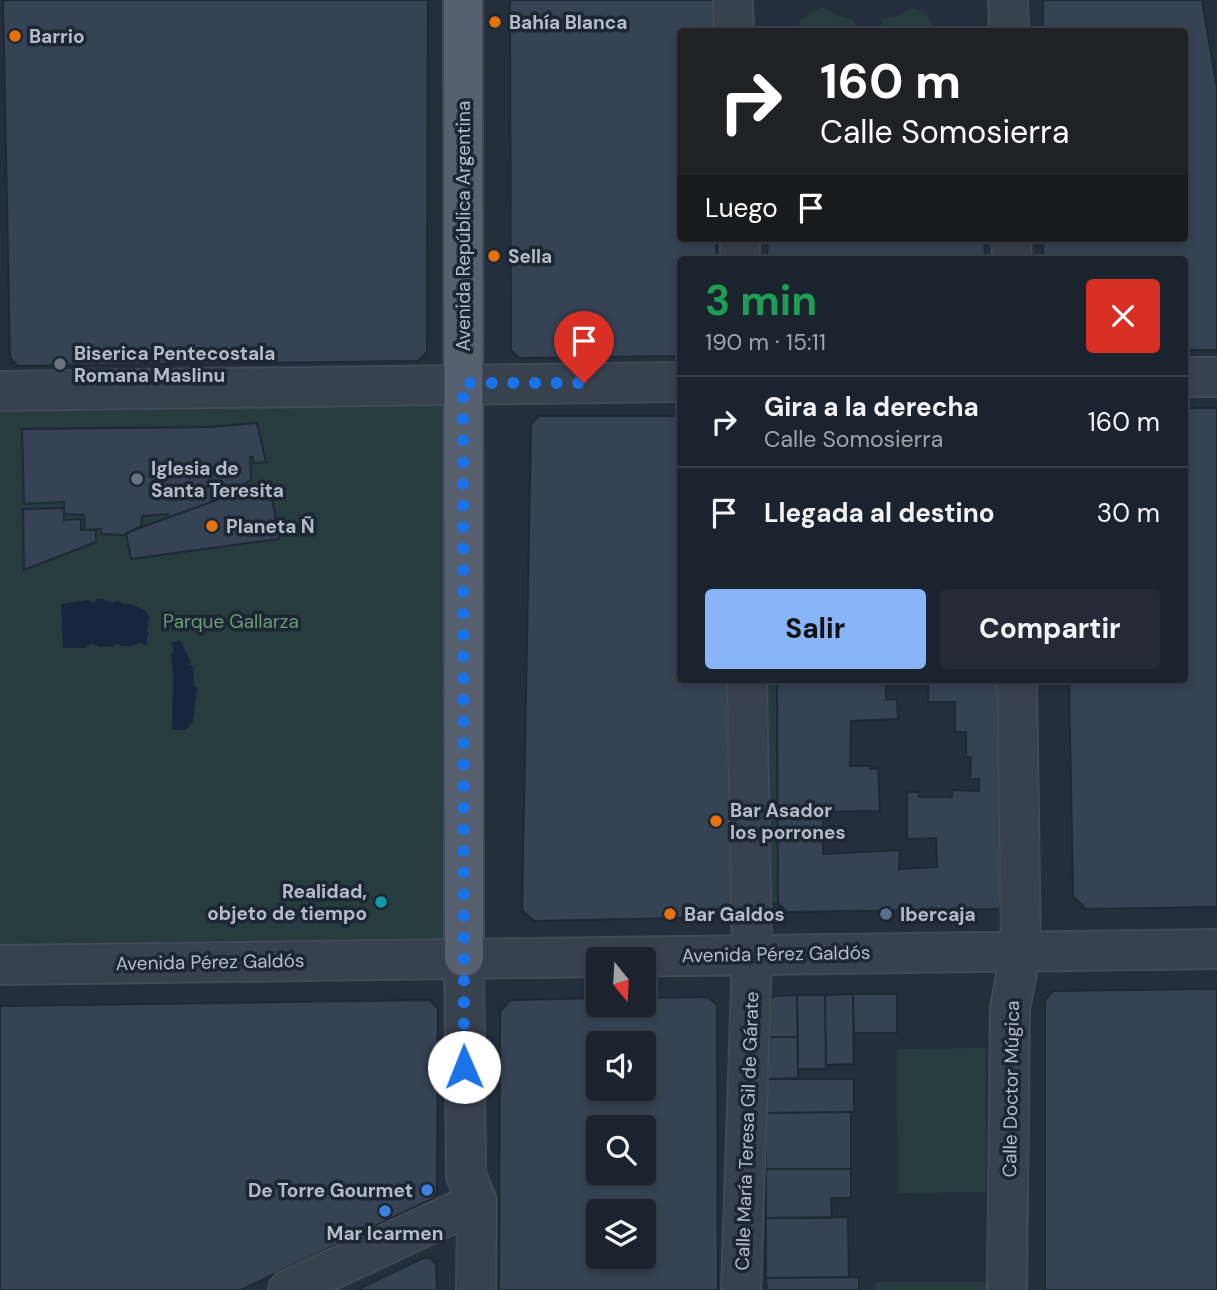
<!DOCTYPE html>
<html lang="es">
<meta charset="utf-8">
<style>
:root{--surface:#1b232e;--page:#242b36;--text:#f1f3f6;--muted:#a0a4aa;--line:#39404a;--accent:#8ab4f8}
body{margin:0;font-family:"DM Sans",sans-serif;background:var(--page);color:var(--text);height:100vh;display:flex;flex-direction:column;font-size:26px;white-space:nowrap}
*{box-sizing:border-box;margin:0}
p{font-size:23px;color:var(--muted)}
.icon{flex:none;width:38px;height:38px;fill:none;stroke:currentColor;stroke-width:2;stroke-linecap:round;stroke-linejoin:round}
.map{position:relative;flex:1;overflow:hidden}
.details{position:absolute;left:677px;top:256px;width:511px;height:427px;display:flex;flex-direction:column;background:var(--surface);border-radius:7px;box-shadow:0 4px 10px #0003,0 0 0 2px var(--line)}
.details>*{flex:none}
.banner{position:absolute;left:677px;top:28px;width:511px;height:214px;border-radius:7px;box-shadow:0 4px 10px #0003,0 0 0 2px var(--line);background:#202124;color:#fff;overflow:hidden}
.needle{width:46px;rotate:162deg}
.tools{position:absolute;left:586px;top:947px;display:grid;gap:14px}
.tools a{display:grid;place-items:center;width:70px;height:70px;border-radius:7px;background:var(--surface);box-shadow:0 4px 10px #0003,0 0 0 2px var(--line);font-size:35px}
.pin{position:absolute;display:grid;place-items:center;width:60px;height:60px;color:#fff;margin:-72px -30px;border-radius:50% 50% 50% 0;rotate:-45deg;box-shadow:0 0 7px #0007}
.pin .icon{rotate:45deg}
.me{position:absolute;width:77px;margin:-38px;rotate:359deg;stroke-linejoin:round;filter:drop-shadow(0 0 5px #0008)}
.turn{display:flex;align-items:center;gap:24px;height:147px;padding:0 28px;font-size:32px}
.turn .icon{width:91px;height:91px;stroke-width:2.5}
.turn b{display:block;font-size:49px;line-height:60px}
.then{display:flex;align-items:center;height:66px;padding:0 28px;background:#0003;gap:14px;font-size:26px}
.round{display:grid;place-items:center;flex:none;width:74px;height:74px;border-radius:7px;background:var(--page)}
.head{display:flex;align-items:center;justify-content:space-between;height:119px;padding:0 28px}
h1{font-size:42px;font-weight:700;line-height:52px;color:#1e9e55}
.cta{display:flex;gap:14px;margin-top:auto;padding:14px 28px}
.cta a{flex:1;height:80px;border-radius:7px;background:var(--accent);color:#111;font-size:28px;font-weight:700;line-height:80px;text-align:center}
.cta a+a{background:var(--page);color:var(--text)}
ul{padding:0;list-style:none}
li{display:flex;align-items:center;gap:21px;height:91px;padding:0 28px;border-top:2px solid var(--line)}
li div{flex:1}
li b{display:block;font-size:26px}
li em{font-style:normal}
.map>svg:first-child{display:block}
</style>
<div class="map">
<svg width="1217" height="1290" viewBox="0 0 1217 1290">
<rect width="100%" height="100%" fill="#242f3e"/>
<path fill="#263c3f" d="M823,7L837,16L853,20L858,30H799V22L812,11Z
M910,9C922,8 933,19 934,30H880L882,19L899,16Z
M463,383L464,957L0,965V391Z
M735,679H777L778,903L751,902Z
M986,1048V1192L898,1193L897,1049Z
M875,1282H987V1290H875Z"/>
<path fill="#17263c" d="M96,599H104L111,603L118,601L125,605L128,603L145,610L149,617L147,632L150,633L147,636V645H143L141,642C134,647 122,647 114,643V646L99,647L91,643L86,648H63L61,604L87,600L95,603Z
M180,640L191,662L188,664L193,666L194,686L197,688L193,721L186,730H172L173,673L171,653H174L171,643Z"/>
<path fill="#364354" stroke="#1f2835" stroke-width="2" fill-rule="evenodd" d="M3,0H428L427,352L418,361L18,366L10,358Z
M510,0H716V32H681V238H716V259H681V356L519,358L511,350Z
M1043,0H1202L1217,88V350H1185V259H1043V238H1185V32H1043Z
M768,238H985L984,259H767Z
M1185,408H1217V907L1086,909L1073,896L1069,679H1185Z
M539,416H681V679H735V909L727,917L534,921L522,910L531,424Z
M257,423L266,462L253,463V457H250L251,480L228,493H211V502L167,518L168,514L142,516L141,526L124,535L101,534V529L85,530L84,515L64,514V502L24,504L22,429L210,427Z
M269,481L279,539L131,559L126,533Z
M64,508V520L81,519V530H96V542L24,570L23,509Z
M777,679H886V700L897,699L898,719L851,721L850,766H870V769L878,768L880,811L823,812V854L900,850L899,869L937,867L936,838L907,839V792H920L919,797H952V790L979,791V779H970L971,757H966V732H955V702H928V679H1009L1010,896L998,909L787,912L778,903Z
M1203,989H1217V1290H1045V1000L1053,991Z
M853,994H897V1033H854Z
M853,994L854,1064L826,1065L825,995Z
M797,995L798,1037H766L765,1004L775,996Z
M797,995H825L826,1069H798Z
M708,997L717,1005L718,1290H499L500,1011L511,1000L598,998V1004H644V998ZM598,1043H644V1088H598ZM598,1127H644V1172H598ZM598,1211H644V1256H598Z
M429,1000L438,1008L437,1192L434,1198L241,1290H0V1006Z
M766,1037H798V1078L766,1079Z
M766,1079H854V1112L766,1113Z
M851,1112V1169H766V1113Z
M766,1169H851V1198H831L832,1218H766Z
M848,1217L849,1277L766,1278V1218Z
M423,1258H429L436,1264L437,1290H357Z
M859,1277V1290H767L766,1278Z"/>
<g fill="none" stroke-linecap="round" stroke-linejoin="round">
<defs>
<path id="minor" d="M733,0L734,32
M1008,0L1009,32
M740,238V259
M1011,238L1012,259
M1185,377H1217
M0,391L681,382
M464,957L466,1175L477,1202L476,1290
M0,965L1217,949
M288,1290L477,1202
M741,1290L752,954L747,679
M1007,1290L1010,1008L1021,951L1017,679"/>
<path id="major" d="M463,0L464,957"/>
</defs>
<use href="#minor" stroke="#414a57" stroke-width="42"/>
<use href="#major" stroke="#414a57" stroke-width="42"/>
<use href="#minor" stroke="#38414e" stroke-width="38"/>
<use href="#major" stroke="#56606e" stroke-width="38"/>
</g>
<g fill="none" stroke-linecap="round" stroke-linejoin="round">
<path stroke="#1a73e8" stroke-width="12" stroke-dasharray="0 21.6" d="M464,1067L463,383H584"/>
</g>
<g fill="#e8710a" stroke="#1d2633" stroke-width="2.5">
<circle cx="495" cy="22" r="7"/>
<circle cx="15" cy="36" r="7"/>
<circle cx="494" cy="256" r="7"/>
<circle cx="212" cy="526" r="7"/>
<circle cx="716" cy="821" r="7"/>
<circle cx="670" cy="914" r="7"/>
</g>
<g fill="#6b7280" stroke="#1d2633" stroke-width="2.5">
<circle cx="60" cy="364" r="7"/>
<circle cx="137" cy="479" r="7"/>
</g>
<circle fill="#0f9aa8" stroke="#1d2633" stroke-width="2.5" cx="381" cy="902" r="7"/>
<circle fill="#5c6f8a" stroke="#1d2633" stroke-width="2.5" cx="886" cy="914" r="7"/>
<g fill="#3f7fe0" stroke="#1d2633" stroke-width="2.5">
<circle cx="427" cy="1190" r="7"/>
<circle cx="385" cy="1211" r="7"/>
</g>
<g text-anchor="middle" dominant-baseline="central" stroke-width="7" stroke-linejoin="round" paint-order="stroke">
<g font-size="19" font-weight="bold" fill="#b4bcc9" stroke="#1d2633" text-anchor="start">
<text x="509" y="22">Bahía Blanca</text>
<text x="29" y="36">Barrio</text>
<text x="508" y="256">Sella</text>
<text x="74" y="353">Biserica Pentecostala<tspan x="74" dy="22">Romana Maslinu</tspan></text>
<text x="151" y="468">Iglesia de<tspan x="151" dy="22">Santa Teresita</tspan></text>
<text x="226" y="526">Planeta Ñ</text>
<text x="730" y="810">Bar Asador<tspan x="730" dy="22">los porrones</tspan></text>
<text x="367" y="891" text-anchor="end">Realidad,<tspan x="367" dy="22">objeto de tiempo</tspan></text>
<text x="684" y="914">Bar Galdos</text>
<text x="900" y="914">Ibercaja</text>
<text x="413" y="1190" text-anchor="end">De Torre Gourmet</text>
<text x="385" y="1233" text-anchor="middle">Mar Icarmen</text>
</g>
<g font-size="19" fill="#b4bcc9" stroke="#1d2633">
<text transform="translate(463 226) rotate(-90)">Avenida República Argentina</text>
<text transform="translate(776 954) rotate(-1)">Avenida Pérez Galdós</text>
<text transform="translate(210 962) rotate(-1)">Avenida Pérez Galdós</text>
<text transform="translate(1011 1089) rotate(-89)">Calle Doctor Múgica</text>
<text transform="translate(747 1131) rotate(-88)">Calle María Teresa Gil de Gárate</text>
</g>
<g font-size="19" fill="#6b9a76" stroke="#1d2633">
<text x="231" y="621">Parque Gallarza</text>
</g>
</g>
</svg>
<div class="tools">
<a><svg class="needle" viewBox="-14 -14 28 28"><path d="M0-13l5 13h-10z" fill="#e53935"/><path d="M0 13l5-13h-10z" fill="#a0a4aa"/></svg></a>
<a><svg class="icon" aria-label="sound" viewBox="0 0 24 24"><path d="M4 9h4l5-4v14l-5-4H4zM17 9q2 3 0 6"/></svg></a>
<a><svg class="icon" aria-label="search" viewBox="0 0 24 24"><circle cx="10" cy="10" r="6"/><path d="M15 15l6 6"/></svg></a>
<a><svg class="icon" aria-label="layers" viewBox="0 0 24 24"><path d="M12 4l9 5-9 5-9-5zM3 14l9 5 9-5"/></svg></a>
</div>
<div class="pin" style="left:584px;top:383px;background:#d93025"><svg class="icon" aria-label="arrive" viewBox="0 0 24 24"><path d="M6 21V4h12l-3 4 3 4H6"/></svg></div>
<svg class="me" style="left:464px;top:1067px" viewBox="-20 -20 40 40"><circle r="19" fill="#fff"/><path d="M0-13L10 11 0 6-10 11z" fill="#1a73e8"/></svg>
<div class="banner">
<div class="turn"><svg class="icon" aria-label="right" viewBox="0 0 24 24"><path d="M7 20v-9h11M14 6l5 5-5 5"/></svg><div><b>160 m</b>Calle Somosierra</div></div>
<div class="then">Luego<svg class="icon" aria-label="arrive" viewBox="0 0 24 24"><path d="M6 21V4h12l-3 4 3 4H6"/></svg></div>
</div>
<section class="details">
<div class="head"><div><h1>3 min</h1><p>190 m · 15:11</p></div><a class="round" style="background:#d93025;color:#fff"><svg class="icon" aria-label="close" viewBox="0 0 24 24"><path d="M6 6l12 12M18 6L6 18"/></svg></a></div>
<ul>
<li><svg class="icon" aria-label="right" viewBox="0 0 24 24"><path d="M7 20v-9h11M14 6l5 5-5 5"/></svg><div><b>Gira a la derecha</b><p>Calle Somosierra</p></div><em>160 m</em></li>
<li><svg class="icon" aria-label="arrive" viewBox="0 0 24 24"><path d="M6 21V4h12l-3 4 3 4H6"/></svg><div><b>Llegada al destino</b></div><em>30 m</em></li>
</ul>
<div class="cta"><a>Salir</a><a>Compartir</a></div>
</section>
</div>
